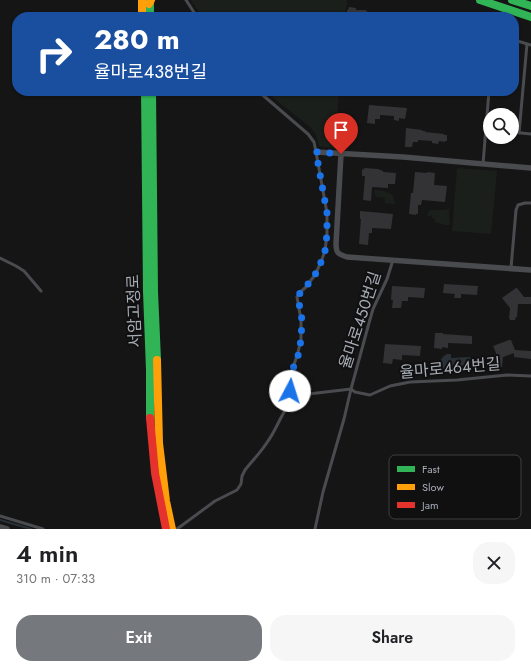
<!DOCTYPE html>
<meta charset="utf-8">
<style>
:root{--surface:#fff;--page:#f6f6f6;--text:#202124;--muted:#757577;--accent:#75787d}
body{margin:0;font-family:Jost,"Noto Sans KR",sans-serif;background:var(--page);color:var(--text);height:100vh;display:flex;flex-direction:column;font-size:15px;white-space:nowrap}
*{box-sizing:border-box;margin:0}
p{font-size:13px;color:var(--muted)}
.icon{flex:none;width:22px;height:22px;fill:none;stroke:currentColor;stroke-width:2;stroke-linecap:round;stroke-linejoin:round}
.map{position:relative;height:529px;overflow:hidden}
.sheet{display:flex;flex-direction:column;background:var(--surface);flex:1}
.sheet>*{flex:none}
.top-card{position:absolute;left:12px;top:12px;width:507px;height:84px;border-radius:16px;box-shadow:0 1px 3px #0004;background:#1a4fa0;color:#fff;overflow:hidden}
.tools{position:absolute;left:483px;top:108px;display:grid;gap:8px}
.tools a{display:grid;place-items:center;width:36px;height:36px;border-radius:50%;background:var(--surface);box-shadow:0 1px 3px #0004;font-size:20px}
.pin{position:absolute;display:grid;place-items:center;width:34px;height:34px;color:#fff;margin:-41px -17px;border-radius:50% 50% 50% 0;rotate:-45deg;box-shadow:0 0 4px #0007}
.pin .icon{rotate:45deg}
.me{position:absolute;width:44px;margin:-22px;rotate:5deg;stroke-linejoin:round;filter:drop-shadow(0 0 3px #0008)}
.turn{display:flex;align-items:center;gap:14px;height:84px;padding:0 16px;font-size:18px}
.turn .icon{width:52px;height:52px;stroke-width:2.5}
.turn b{display:block;font-size:28px;line-height:34px}
.round{display:grid;place-items:center;flex:none;width:42px;height:42px;border-radius:16px;background:var(--page)}
.overview{display:flex;align-items:center;justify-content:space-between;height:68px;padding:0 16px}
h1{font-size:24px;font-weight:600;line-height:30px}
.action{display:flex;gap:8px;margin-top:auto;padding:8px 16px}
.action a{flex:1;height:46px;border-radius:16px;background:var(--accent);color:#fff;font-size:16px;font-weight:600;line-height:46px;text-align:center}
.action a+a{background:var(--page);color:var(--text)}
.map>svg:first-child{display:block}
</style>
<div class="map">
<svg width="531" height="529" viewBox="0 0 531 529">
<rect width="100%" height="100%" fill="#151516"/>
<path fill="#1a1f1b" d="M191,0H347L345,17H202Z
M265,91H339L335,148L319,146L316,135L311,128Z
M457,168L497,171L491,234L452,231Z
M375,190L385,191V192C392,193 394,195 394,202H395V204L385,203V198L376,197L374,192Z
M450,208L449,214L450,222L449,225H445L435,222V219L432,218V216H427L428,212L430,210H445Z"/>
<path fill="#2a3136" d="M447,354H451V358L470,357L472,360L471,370L441,373C438,366 439,358 447,354Z"/>
<g fill="none" stroke-linecap="round" stroke-linejoin="round">
<path stroke="#2a3136" stroke-width="2" d="M0,520L31,529"/>
</g>
<path fill="#333336" d="M349,7L356,8V10H366V11L369,12V17H347V10H348Z
M369,105L407,108L405,119L399,118V121L394,120V116L380,115V119H375V124L367,123Z
M406,128L422,130V131H425V132L444,134V135H447V141H445V142L439,141L438,144L432,143V141L418,140V142H413L412,147H405Z
M365,168L378,169L383,171V172L396,173L395,184H388V188L372,187L371,201L363,200L365,176H362V170Z
M415,172L427,173V172L435,173L434,185L447,186L445,202L422,200L421,205H418V214H416V215L409,214L411,193H413Z
M360,211L393,214L391,229L372,228V233H369L368,245L359,244L361,219H360Z
M444,284L478,286L477,295L461,294V298H454L455,294L443,293Z
M392,286L425,288L424,298L408,297V301H402L401,308H392L393,300H391Z
M516,288H517L524,297H531V304H518L517,317H516L515,320H510V319L509,318L510,308L502,298Z
M435,333H443V334L472,336V344L448,343V348L442,347V349L434,348Z
M509,340H511L515,350L531,351V359L514,357V353L503,357L502,367H500V370L493,369L496,353L493,346Z
M385,344L421,346L420,356L402,355V360L393,359L392,364L383,363Z"/>
<g fill="none" stroke-linecap="round" stroke-linejoin="round">
<path stroke="#4a4b4e" stroke-width="3" d="M186,0L197,17
M514,40L531,45
M258,91L308,134L314,142L316,152L327,213V234L325,251L321,262L315,275L305,288L299,293L297,297L301,320V340L297,356L288,381L290,391L294,399
M512,132L531,134
M519,133L527,44
M483,164L489,91
M0,258L16,266L24,271L41,291
M511,268L516,210L518,205L525,203H531
M0,516L43,529
M177,529L215,501L237,490L241,484L242,476L245,470C252,461 262,451 268,441C279,426 283,405 300,395L351,389L355,392L370,395L390,386L410,382L457,380L507,375L531,376
M315,529L323,492L344,419L351,389L369,323L373,309L387,279L393,260"/>
<path stroke="#4a4b4e" stroke-width="5.5" d="M316,152L403,157L531,168
M341,154L336,244C336,253 338,254 347,257L531,270
M0,527L7,529"/>
<path stroke="#30b455" stroke-width="8" d="M150,0V17
M480,0L531,17
M512,0L531,6
M145,91L147,291L150,370V418
M152,91L154,292L157,360"/>
<path stroke="#ff9f0a" stroke-width="8" d="M142,0V17
M149,4L151,0
M157,360L159,443L166,501L172,529"/>
<path stroke="#e5322d" stroke-width="8" d="M150,418L155,473L166,529"/>
</g>
<g fill="none" stroke-linecap="round" stroke-linejoin="round">
<path stroke="#1a73e8" stroke-width="7" stroke-dasharray="0 12.6" d="M290,391L288,381L298,356L301,340L302,320L298,297L300,293L305,288L315,275L321,262L325,251L327,234V213L316,152L341,154"/>
</g>
<g text-anchor="middle" dominant-baseline="central" stroke-width="4" stroke-linejoin="round" paint-order="stroke">
<g font-size="16" fill="#a8adb5" stroke="#101011">
<text transform="translate(134 311) rotate(-92)">서암고정로</text>
<text transform="translate(360 320) rotate(-72)">율마로450번길</text>
<text transform="translate(450 368) rotate(-5)">율마로464번길</text>
</g>
</g>
<rect x="389" y="455" width="132" height="64" rx="6" fill="#101011" stroke="#3e3f42" stroke-width="1"/>
<rect x="397" y="466" width="18" height="6" fill="#30b455"/>
<rect x="397" y="484" width="18" height="6" fill="#ff9f0a"/>
<rect x="397" y="502" width="18" height="6" fill="#e5322d"/>
<g font-size="11" fill="#a8adb5">
<text x="422" y="473">Fast</text>
<text x="422" y="491">Slow</text>
<text x="422" y="509">Jam</text>
</g>
</svg>
<div class="tools">
<a><svg class="icon" aria-label="search" viewBox="0 0 24 24"><circle cx="10" cy="10" r="6"/><path d="M15 15l6 6"/></svg></a>
</div>
<div class="pin" style="left:341px;top:154px;background:#d93025"><svg class="icon" aria-label="arrive" viewBox="0 0 24 24"><path d="M6 21V4h12l-3 4 3 4H6"/></svg></div>
<svg class="me" style="left:290px;top:391px" viewBox="-20 -20 40 40"><circle r="19" fill="#fff"/><path d="M0-13L10 11 0 6-10 11z" fill="#1a73e8"/></svg>
<div class="top-card">
<div class="turn"><svg class="icon" aria-label="right" viewBox="0 0 24 24"><path d="M7 20v-9h11M14 6l5 5-5 5"/></svg><div><b>280 m</b>율마로438번길</div></div>
</div>
</div>
<section class="sheet">
<div class="overview"><div><h1>4 min</h1><p>310 m · 07:33</p></div><a class="round"><svg class="icon" aria-label="close" viewBox="0 0 24 24"><path d="M6 6l12 12M18 6L6 18"/></svg></a></div>
<div class="action"><a>Exit</a><a>Share</a></div>
</section>
